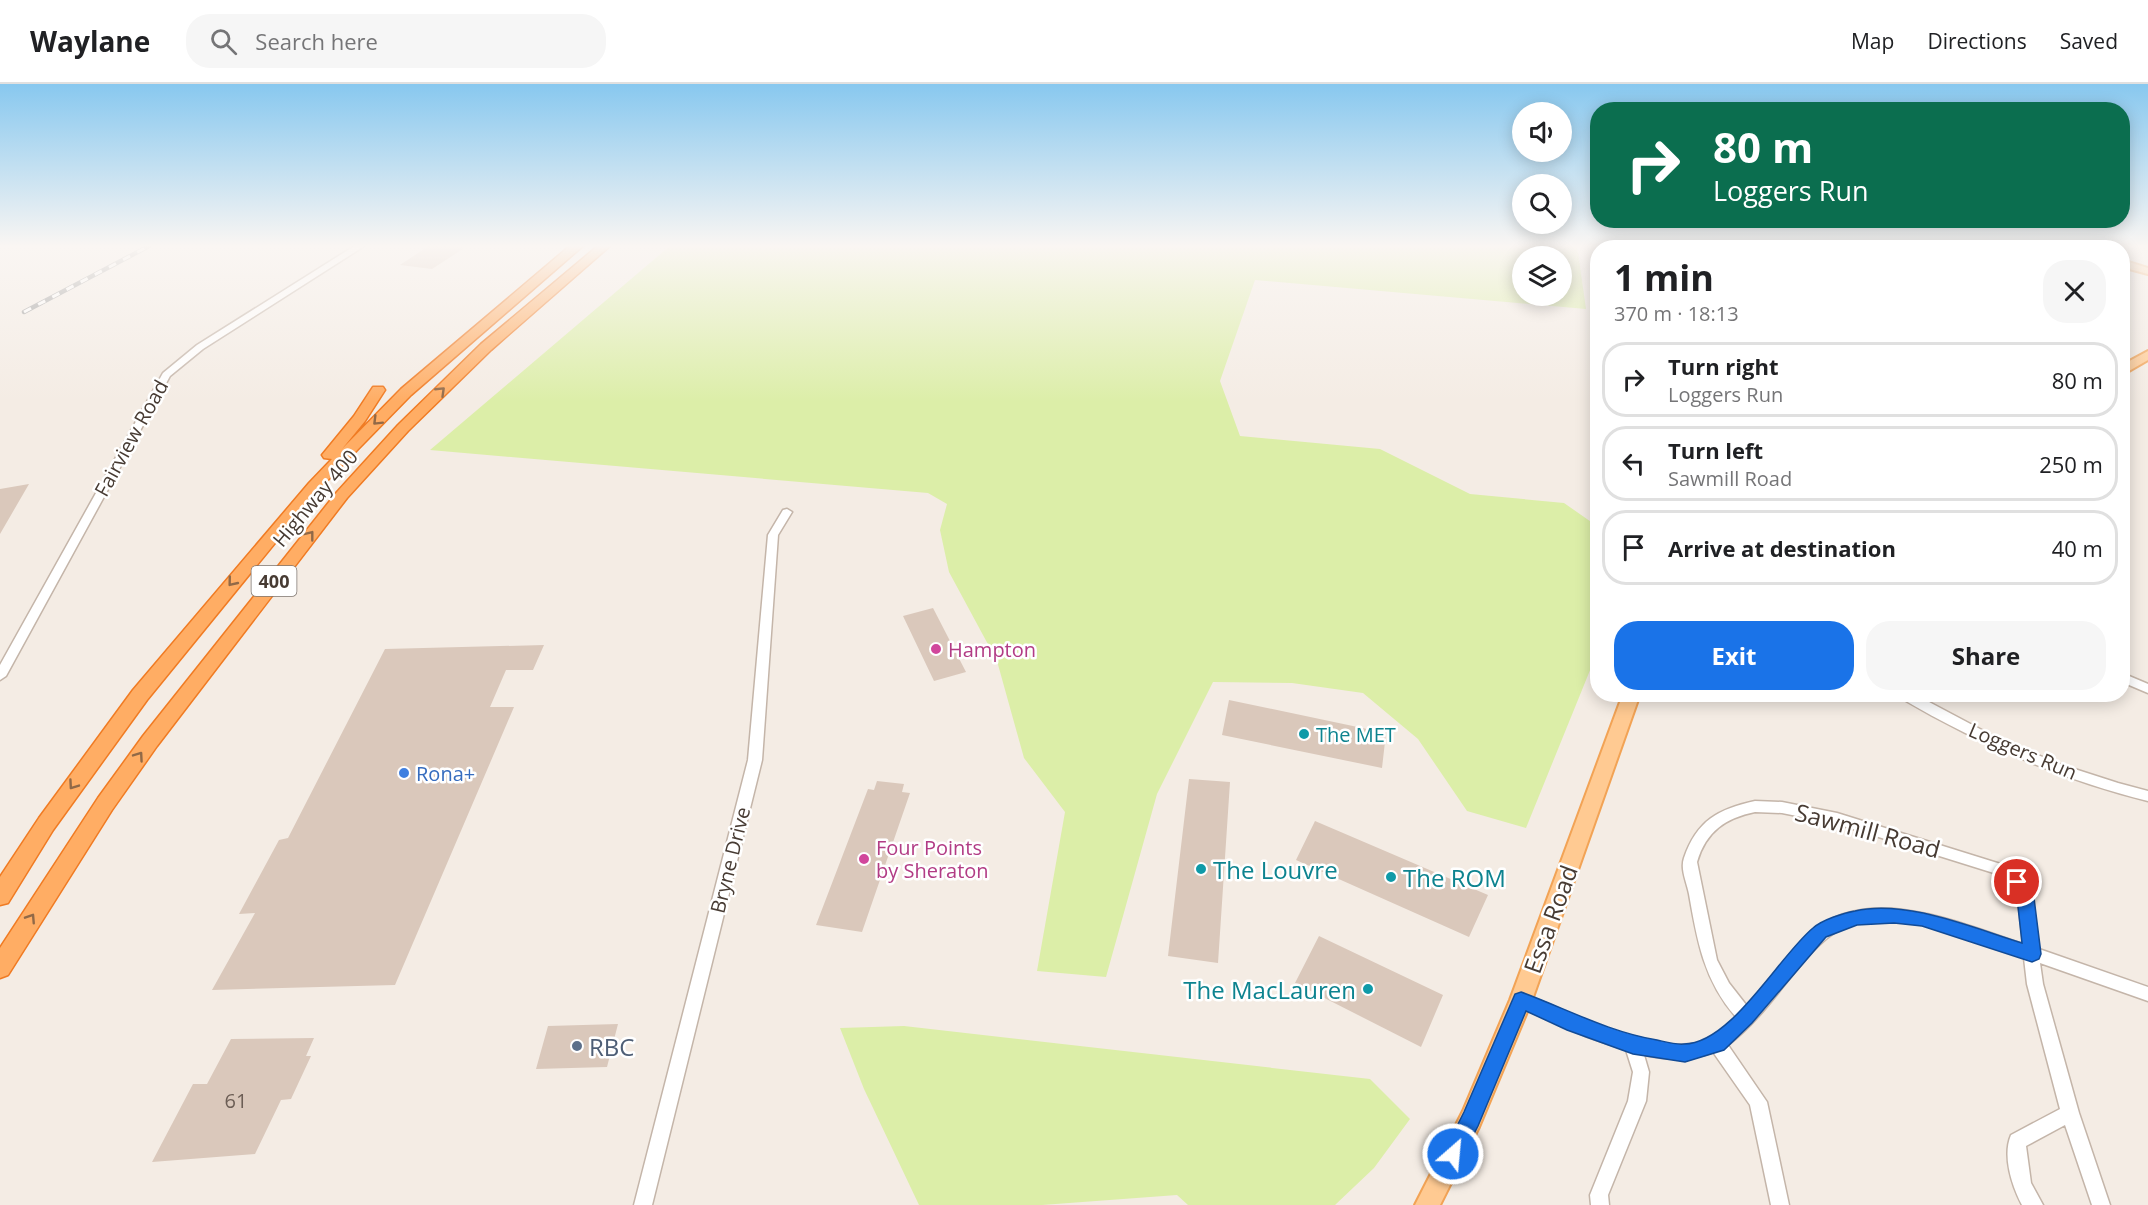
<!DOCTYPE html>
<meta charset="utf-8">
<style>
:root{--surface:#fff;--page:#f6f6f6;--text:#202124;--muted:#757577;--line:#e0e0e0;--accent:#1a73e8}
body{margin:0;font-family:"Open Sans",sans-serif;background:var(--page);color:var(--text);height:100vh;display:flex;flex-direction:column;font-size:22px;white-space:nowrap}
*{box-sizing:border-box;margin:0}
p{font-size:20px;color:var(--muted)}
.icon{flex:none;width:33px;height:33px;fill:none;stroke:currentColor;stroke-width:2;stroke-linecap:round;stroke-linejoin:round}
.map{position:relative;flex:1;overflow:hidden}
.sheet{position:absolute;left:1590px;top:156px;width:540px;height:462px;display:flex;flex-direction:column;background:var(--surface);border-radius:24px;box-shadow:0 3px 15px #0003}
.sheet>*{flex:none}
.hud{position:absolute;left:1590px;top:18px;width:540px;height:126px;border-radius:24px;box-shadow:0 3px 15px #0003;background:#0b6e4f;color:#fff;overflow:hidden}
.tools{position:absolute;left:1512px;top:18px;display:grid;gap:12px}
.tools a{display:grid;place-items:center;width:60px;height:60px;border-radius:50%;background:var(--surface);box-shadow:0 3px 15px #0003;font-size:30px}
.pin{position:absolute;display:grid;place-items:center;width:51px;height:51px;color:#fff;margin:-26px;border:3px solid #fff;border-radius:50%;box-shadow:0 2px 6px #0007}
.me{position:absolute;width:66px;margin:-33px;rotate:27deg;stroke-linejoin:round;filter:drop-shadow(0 0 4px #0008)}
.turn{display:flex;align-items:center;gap:21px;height:126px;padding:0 24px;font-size:27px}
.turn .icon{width:78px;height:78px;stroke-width:2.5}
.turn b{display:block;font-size:42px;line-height:51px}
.round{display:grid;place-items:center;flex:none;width:63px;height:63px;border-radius:24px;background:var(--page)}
.headline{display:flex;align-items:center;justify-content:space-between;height:102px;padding:0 24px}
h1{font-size:36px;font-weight:700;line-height:45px}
.button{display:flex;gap:12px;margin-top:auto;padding:12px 24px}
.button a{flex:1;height:69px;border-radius:24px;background:var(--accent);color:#fff;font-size:24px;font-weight:700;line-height:69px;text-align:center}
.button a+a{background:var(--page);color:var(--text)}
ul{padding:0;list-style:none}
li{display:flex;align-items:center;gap:18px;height:75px;margin:0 12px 9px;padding:0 12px;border:3px solid var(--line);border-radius:24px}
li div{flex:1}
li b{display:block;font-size:22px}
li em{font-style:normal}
header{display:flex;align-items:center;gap:36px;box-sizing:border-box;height:84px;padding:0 30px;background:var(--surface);border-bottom:2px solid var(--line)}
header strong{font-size:28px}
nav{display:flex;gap:33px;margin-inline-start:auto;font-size:21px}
.search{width:420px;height:54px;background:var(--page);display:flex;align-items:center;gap:15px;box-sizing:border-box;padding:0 21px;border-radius:24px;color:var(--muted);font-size:22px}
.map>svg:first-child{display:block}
</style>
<header>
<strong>Waylane</strong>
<div class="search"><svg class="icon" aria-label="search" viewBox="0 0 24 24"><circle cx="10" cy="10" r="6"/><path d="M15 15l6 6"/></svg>Search here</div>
<nav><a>Map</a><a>Directions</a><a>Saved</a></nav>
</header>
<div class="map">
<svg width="2148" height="1121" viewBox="0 0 2148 1121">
<rect width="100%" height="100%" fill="#f4ece4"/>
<path fill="#dceea8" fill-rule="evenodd" d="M671,161H1577L1586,225L1255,196L1220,297L1240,352L1380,365L1470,410L1564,419L1597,442V569L1526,744L1467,727L1418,655L1363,609L1292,599L1213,598L1157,710L1106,893L1037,887L1065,728L1024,674L997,577L949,488L940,446L947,420L928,409L430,366ZM1522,172H1562V212H1522Z
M904,942L1370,995L1410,1035L1374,1084L1335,1121H1188L1177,1111L1042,1121H919L864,1005L840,944Z"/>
<path fill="#dac8bb" d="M430,161L466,163L432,185L400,181Z
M29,400L0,450V405Z
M933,524L966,588L934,597L903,532Z
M544,561L533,586H506L490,623H514L395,901L212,906L255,829L239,830L279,756L288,754L385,565Z
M1229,616L1386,649L1382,684L1222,651Z
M1189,695L1230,698L1218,879L1168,872Z
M877,697L904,700L902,708L910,709L862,848L816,841L868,705L874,706Z
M1315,737L1488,811L1469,853L1296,776Z
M1319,852L1443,911L1421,963L1295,899Z
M618,940L607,983L536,985L548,942Z
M314,954L306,972H311L291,1015L281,1016L255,1070L152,1078L193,1000H207L231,955Z"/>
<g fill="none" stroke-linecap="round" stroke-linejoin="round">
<defs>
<path id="minor" d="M356,161H366L203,265L170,292L6,592L0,596V581L163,289L197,261Z
M787,425L792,428L778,451L762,676L652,1121H634L748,676L768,451L783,426Z
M2122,589L2148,600V609L2122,598Z
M1897,610H1914L1995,653L2059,680L2118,699L2148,707V717C2059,695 1977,659 1899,613Z
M1755,717L1782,718L1837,729L2007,782L2022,794L2032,814L2039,865L2148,903V917L2040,879L2043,900L2079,1029L2110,1121H2092L2065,1041L2026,1062L2031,1099L2043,1121H2022C2012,1102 2002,1072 2011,1051L2060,1025L2027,900L2024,874C1974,857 1900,823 1847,842C1832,848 1821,859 1810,870C1783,900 1761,936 1728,961L1767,1018L1789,1121H1771L1750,1021L1713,968C1691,977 1668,976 1644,971L1649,988L1646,1017L1608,1111L1609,1121H1591L1590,1111L1628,1017L1633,988L1626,966L1585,952L1515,921L1513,916L1515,911L1521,909C1572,928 1642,970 1698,959C1713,956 1726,944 1736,933C1704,897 1697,856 1689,810C1687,799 1680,785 1684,774C1697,736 1719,725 1755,717ZM1755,728L1782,729L1837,740L1997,790L2012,802L2018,814L2023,860C1962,840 1871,799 1813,847C1788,869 1769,898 1747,922L1729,899L1717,876L1697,778C1706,747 1726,734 1755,728Z"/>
<path id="major" d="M2061,161H2075L2077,164H2063Z
M2122,176L2148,184V190L2122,183Z
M2148,267V276L2122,291V281Z
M1623,610H1640L1532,916L1479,1043L1440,1121H1415L1463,1027L1510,916Z"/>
<path id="highway" d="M571,161H584L411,311L319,405L147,616L53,746L8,819L0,821V793L39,734L133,606L309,399L332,375L324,374L322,371L354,332L373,303H383L385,306L365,337L342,365L401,305Z
M599,161H611L491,266L408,347L347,414L157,662L112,726L8,891L0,894V864L98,714L143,652L337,408L398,341L481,260Z"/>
</defs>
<use href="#minor" stroke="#c4b5a9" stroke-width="3"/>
<use href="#major" stroke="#f2a355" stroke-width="4"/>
<use href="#highway" stroke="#f07b23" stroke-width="3"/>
<use href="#minor" fill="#fff" fill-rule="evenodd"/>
<use href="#major" fill="#ffca92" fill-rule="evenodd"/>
<use href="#highway" fill="#ffad64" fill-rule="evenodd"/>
<defs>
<path id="rail" d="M24,228L151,161"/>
</defs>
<use href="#rail" stroke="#959595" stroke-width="4.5"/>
<use href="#rail" stroke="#fff" stroke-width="3" stroke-dasharray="8" stroke-linecap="butt"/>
</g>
<defs><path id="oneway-chevron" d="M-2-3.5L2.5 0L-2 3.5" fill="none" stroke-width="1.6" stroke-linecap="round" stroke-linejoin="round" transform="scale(1.5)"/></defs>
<g stroke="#916947">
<use href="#oneway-chevron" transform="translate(441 307) rotate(-44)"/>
<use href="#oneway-chevron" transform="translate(377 337) rotate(135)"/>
<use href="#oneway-chevron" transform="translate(310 451) rotate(-52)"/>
<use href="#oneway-chevron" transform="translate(232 498) rotate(129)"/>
<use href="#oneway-chevron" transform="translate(139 672) rotate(-55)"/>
<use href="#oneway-chevron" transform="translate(73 701) rotate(125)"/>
<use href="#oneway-chevron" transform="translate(31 834) rotate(-57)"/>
</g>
<linearGradient id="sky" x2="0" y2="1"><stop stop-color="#88c8ef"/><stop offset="0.51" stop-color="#faf6f3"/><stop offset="1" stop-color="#faf6f3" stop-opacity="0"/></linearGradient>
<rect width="2148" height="318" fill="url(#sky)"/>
<path fill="#1a73e8" stroke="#114b97" stroke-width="1.5" d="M2017,791L2023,793L2034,814L2041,870L2039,875L2032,878L1922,842L1894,839L1857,841L1826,853L1752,939L1724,966L1685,978L1633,970L1567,946L1526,927L1478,1042L1460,1077L1453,1080L1446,1077L1443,1070L1464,1028L1515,910L1521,908C1567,925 1609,948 1657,956C1666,958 1676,961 1684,960C1731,960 1779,872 1813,844C1822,836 1843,829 1855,827C1906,815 1973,844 2022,859L2017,814L2008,798L2011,793Z"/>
<g fill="#d1479c" stroke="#fff" stroke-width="2">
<circle cx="936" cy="565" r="6"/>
<circle cx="864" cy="775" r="6"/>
</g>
<g fill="#0f9aa8" stroke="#fff" stroke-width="2">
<circle cx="1304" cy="650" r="6"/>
<circle cx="1201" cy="785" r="6"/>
<circle cx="1391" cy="793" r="6"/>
<circle cx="1368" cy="905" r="6"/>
</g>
<circle fill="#3f7fe0" stroke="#fff" stroke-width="2" cx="404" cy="689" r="6"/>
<circle fill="#5c6f8a" stroke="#fff" stroke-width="2" cx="577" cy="962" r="6"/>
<g text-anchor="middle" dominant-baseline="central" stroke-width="5" stroke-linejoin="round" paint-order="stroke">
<rect fill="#fff" stroke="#7e7670" stroke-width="1.5" x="251.5" y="482" width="45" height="30" rx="4.5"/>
<g font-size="18" font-weight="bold" fill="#473b33">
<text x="274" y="497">400</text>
</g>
<g font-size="20" fill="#473b33" stroke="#fff">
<text transform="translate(131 354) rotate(-61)">Fairview Road</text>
<text transform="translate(315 414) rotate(-50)">Highway 400</text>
<text transform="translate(2023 667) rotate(23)">Loggers Run</text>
<text transform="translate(730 776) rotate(-76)">Bryne Drive</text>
</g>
<g font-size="20" fill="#b23c85" stroke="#fff" text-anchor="start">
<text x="948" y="565">Hampton</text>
<text x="876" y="763">Four Points<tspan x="876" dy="23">by Sheraton</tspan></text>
</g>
<g font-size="20" fill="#0d838f" stroke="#fff" text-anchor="start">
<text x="1316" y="650">The MET</text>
</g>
<g font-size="20" fill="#366cbe" stroke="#fff" text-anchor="start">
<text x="416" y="689">Rona+</text>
</g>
<g font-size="20" fill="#6c5e55">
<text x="236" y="1016">61</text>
</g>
<g font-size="24" fill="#473b33" stroke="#fff">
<text transform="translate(1868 746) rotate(15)">Sawmill Road</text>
<text transform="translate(1550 835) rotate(-70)">Essa Road</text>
</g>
<g font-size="24" fill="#0d838f" stroke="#fff" text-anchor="start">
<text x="1213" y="785">The Louvre</text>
<text x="1403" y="793">The ROM</text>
<text x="1356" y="905" text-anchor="end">The MacLauren</text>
</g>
<g font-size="24" fill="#4e5e75" stroke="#fff" text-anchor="start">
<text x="589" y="962">RBC</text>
</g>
</g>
</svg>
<div class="tools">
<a><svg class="icon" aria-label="sound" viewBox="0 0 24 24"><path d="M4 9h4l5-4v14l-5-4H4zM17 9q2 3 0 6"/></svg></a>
<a><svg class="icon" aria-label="search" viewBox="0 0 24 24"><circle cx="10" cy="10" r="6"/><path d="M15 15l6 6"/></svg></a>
<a><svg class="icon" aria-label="layers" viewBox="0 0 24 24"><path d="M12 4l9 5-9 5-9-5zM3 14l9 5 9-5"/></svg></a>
</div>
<div class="pin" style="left:2017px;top:798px;background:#d93025"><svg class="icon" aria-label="arrive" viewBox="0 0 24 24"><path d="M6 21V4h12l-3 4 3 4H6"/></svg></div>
<svg class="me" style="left:1453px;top:1070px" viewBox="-20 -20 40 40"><circle r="17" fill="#1a73e8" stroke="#fff" stroke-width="3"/><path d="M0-11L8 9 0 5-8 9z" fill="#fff"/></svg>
<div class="hud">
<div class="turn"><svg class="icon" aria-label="right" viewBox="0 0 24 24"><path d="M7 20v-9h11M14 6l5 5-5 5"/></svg><div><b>80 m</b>Loggers Run</div></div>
</div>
<section class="sheet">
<div class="headline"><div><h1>1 min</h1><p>370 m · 18:13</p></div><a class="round"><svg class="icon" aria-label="close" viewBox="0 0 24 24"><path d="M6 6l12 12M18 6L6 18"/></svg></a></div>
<ul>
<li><svg class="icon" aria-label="right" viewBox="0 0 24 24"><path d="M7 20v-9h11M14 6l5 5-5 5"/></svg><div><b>Turn right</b><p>Loggers Run</p></div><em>80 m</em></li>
<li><svg class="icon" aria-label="left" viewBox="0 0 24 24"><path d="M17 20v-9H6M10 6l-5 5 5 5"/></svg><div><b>Turn left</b><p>Sawmill Road</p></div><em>250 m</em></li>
<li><svg class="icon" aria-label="arrive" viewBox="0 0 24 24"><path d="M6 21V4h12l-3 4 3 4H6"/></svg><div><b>Arrive at destination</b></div><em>40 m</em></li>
</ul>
<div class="button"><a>Exit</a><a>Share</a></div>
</section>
</div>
